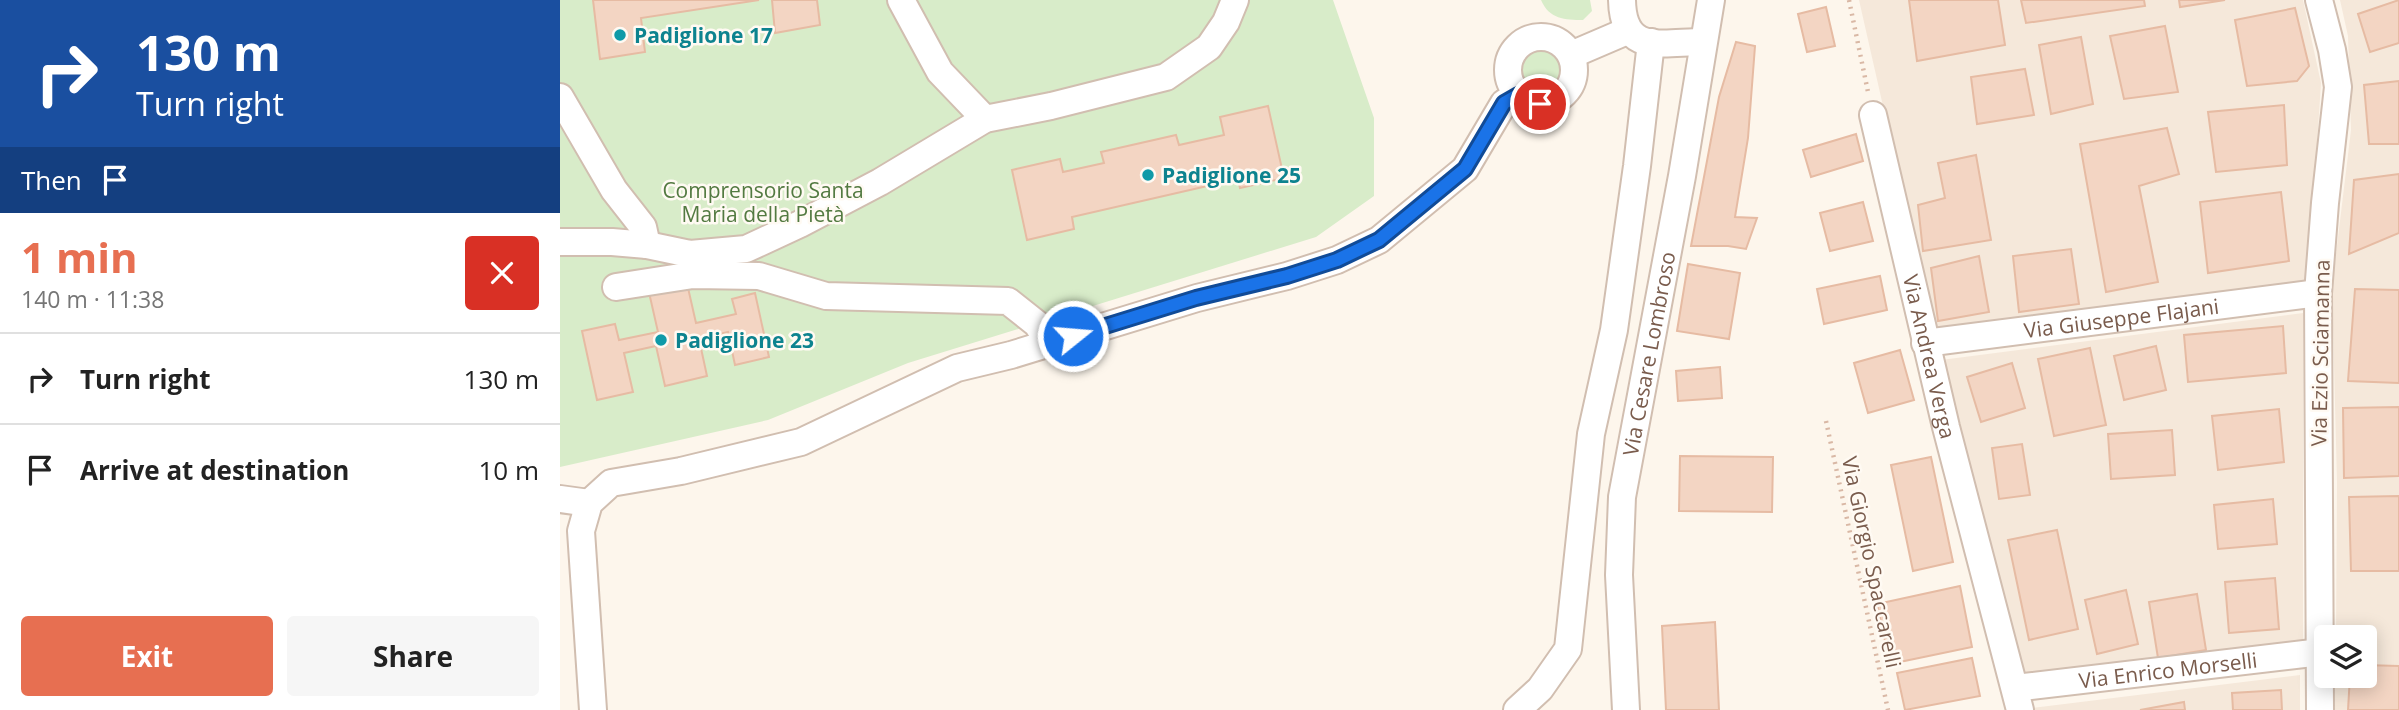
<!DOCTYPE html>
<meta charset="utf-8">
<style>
:root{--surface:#fff;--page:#f6f6f6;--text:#222;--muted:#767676;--line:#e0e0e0;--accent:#e76f51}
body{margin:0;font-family:"Open Sans",sans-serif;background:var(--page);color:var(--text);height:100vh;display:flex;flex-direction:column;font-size:26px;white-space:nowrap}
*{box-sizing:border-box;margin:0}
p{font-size:23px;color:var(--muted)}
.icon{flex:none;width:38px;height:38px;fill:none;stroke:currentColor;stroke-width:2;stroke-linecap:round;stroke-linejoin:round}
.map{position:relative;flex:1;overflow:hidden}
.details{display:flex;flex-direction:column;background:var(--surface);width:560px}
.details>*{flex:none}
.banner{background:#1a4fa0;color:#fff;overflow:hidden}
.tools{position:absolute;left:1754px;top:625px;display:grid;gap:14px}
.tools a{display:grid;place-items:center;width:63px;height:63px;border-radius:7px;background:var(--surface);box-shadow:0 4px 18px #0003;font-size:35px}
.pin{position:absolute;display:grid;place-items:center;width:60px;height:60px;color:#fff;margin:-30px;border:4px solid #fff;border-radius:50%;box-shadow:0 2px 7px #0007}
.me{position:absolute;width:77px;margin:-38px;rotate:73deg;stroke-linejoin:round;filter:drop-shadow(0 0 5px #0008)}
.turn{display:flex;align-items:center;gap:24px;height:147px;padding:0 21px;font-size:32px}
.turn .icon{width:91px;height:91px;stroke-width:2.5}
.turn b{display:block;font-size:49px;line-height:60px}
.then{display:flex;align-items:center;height:66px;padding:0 21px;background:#0003;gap:14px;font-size:26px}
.round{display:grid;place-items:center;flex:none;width:74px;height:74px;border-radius:7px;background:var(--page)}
.head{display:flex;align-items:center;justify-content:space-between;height:119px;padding:0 21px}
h1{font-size:42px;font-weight:700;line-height:52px;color:var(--accent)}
.button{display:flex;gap:14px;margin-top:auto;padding:14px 21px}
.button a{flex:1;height:80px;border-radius:7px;background:var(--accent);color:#fff;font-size:28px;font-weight:700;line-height:80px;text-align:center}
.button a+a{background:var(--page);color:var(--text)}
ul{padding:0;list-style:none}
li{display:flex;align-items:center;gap:21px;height:91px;padding:0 21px;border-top:2px solid var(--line)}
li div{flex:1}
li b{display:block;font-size:26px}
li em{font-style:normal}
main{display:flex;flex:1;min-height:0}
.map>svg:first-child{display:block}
</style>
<main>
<section class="details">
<div class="banner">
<div class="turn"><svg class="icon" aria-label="right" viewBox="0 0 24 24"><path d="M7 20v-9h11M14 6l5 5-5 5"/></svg><div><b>130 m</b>Turn right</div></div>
<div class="then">Then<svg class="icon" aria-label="arrive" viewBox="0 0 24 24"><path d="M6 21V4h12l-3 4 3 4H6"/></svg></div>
</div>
<div class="head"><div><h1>1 min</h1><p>140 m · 11:38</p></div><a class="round" style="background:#d93025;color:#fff"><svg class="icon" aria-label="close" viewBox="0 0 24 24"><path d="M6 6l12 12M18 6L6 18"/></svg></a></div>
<ul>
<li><svg class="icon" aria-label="right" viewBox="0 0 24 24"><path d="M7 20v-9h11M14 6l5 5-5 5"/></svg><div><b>Turn right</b></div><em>130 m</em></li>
<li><svg class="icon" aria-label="arrive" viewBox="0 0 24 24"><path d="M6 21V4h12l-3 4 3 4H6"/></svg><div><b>Arrive at destination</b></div><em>10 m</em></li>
</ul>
<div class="button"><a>Exit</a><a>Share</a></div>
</section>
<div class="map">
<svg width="1839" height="710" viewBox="0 0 1839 710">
<rect width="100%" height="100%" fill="#fdf6ec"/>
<path fill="#f5e8da" d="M1299,0H1743L1761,83L1748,283L1374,331Z
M1780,0H1839V710H1775V676H1804V637H1776L1777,482L1772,287L1791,130L1788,36Z
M1743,313V645L1463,681L1381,360Z
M1740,675V710H1472L1471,708Z"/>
<path fill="#d8ecc9" d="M0,0H773L814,118V196L756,237L348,363L208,420L0,467Z
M981,0H1030L1032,11L1023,20C1005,20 989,19 981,0Z
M958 71a23 23 0 1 1 46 0a23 23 0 1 1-46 0Z"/>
<path fill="#f3d5c3" stroke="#e6bba3" stroke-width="2" d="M33,0H199L81,18L85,52L40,59Z
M212,0H257L260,25L215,33Z
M1349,0H1438L1445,45L1357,61Z
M1461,0H1584L1585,6L1466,23Z
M1619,0H1665L1620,7Z
M1839,0V43L1810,52L1798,14Z
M1266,7L1275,46L1247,52L1238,14Z
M1735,8L1749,66L1737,81L1687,86L1675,20Z
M1605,26L1618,92L1564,99L1550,36Z
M1521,37L1533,104L1491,114L1479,45Z
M1176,42L1195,46L1188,138L1175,217L1197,218L1186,249L1168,246H1131L1159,97Z
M1465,69L1474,115L1417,124L1411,77Z
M1839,81V144H1809L1804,85Z
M1724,105L1727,165L1656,172L1648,112Z
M708,106L724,178L680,188L678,179L512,217L514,229L467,240L452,170L500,159L503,172L544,163L541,152L616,135L619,145L664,135L660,117Z
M1607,128L1619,174L1579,186L1598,282L1546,292L1520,144Z
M1296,134L1303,161L1251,177L1243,150Z
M1416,155L1431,240L1363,251L1358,205L1385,198L1378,163Z
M1839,174V233L1789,254L1794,180Z
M1721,192L1729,261L1648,273L1640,202Z
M1303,202L1313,241L1270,251L1260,213Z
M1511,249L1519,304L1459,312L1453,256Z
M1419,256L1429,312L1378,321L1371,268Z
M1128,264L1180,273L1169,339L1117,331Z
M1320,276L1327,310L1264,324L1257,289Z
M126,279L136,323L176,314L172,299L195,293L209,357L175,365L168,332L139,339L147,376L105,386L96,346L64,353L73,392L37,400L22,331L55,324L59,340L98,332L88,288Z
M1795,289L1839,290V383L1788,381Z
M1723,326L1726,373L1628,382L1624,335Z
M1596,346L1606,390L1564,400L1554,356Z
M1530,348L1546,425L1494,436L1478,359Z
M1340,350L1354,400L1308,413L1294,363Z
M1452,363L1465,408L1421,422L1407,377Z
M1160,367L1162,398L1118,401L1116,371Z
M1839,407V476L1784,478L1783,408Z
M1719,409L1724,462L1658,470L1652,416Z
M1612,430L1615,475L1551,479L1548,434Z
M1462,444L1470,495L1439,499L1432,448Z
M1120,456L1213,457L1212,512L1119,511Z
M1371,457L1393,562L1353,571L1331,465Z
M1839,496V571H1791L1789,497Z
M1713,499L1717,544L1658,549L1654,505Z
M1497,530L1518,629L1469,640L1448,540Z
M1715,578L1719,629L1669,633L1665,582Z
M1400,586L1412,647L1330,664L1317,604Z
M1566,590L1578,644L1537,654L1525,600Z
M1637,594L1646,650L1598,658L1589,602Z
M1155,622L1159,710H1106L1102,626Z
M1412,658L1420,696L1345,710L1337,673Z
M1804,665L1839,666V710H1788L1790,676H1804Z
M1721,690L1722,710H1673L1672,693Z
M1624,702L1625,710H1580Z"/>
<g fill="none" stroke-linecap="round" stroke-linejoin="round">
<defs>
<g id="minor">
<path d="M341,0L380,72L425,119"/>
<path d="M1062,0C1063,56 1102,42 1143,42"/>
<path d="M1759,0L1772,50L1778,87L1765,203L1758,293L1760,710"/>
<circle cx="981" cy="70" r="33"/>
<path d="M1011,55L1067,31"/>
<path d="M0,97L54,190L83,227L87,245"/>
<path id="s1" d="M1313,115L1386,427L1460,710"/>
<path d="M0,242H52L87,245L130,254L186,249L240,224L320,182L425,119L491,106L606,77L649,47L666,22L675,0"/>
<path d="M56,287L133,275L199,276L266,296L448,301L477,324L489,343"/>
<path id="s2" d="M1365,343L1758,293"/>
<path d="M0,499L29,503"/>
<path id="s3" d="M1455,688L1761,652"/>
<path d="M33,710L21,531L29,503L51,483L121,471L241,442L397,368L451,355L637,298L727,276L777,260L819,240L905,169L944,103L958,95"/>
<path d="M957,710L980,689L1008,649L1031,434L1054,330L1077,166L1091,42"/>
<path id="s4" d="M1066,710L1059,575L1062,497L1122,176L1151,0"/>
</g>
</defs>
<use href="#minor" stroke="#d1beb0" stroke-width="30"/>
<path stroke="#d9b8a5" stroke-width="4.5" stroke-dasharray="2 5" stroke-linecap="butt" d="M1289,0L1308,92
M1266,421L1328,710"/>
<use href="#minor" stroke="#fff" stroke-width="26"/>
</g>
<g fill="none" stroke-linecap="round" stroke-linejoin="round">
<defs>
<path id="route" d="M513,336L636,298L727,276L777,260L819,240L905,169L944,103L958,95L969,102L980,104"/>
</defs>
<use href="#route" stroke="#114b97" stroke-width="18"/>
<use href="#route" stroke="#1a73e8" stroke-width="12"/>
</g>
<g fill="#0f9aa8" stroke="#fffaf3" stroke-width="2.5">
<circle cx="60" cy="35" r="7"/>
<circle cx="588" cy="175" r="7"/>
<circle cx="101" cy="340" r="7"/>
</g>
<g text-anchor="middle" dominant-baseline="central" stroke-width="5" stroke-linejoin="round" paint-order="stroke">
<g font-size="21" font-weight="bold" fill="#0d838f" stroke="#fffaf3" text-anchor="start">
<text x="74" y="35">Padiglione 17</text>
<text x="602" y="175">Padiglione 25</text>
<text x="115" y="340">Padiglione 23</text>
</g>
<g font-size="21" fill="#537a41" stroke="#fffaf3">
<text x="203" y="190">Comprensorio Santa<tspan x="203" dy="24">Maria della Pietà</tspan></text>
</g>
<g font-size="21" fill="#7a5c4d" stroke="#fffaf3">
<text stroke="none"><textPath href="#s2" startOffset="198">Via Giuseppe Flajani</textPath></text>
<text transform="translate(1760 353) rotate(-89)">Via Ezio Sciamanna</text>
<text stroke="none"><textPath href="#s4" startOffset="359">Via Cesare Lombroso</textPath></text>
<text stroke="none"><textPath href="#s1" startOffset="248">Via Andrea Verga</textPath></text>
<text transform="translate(1312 562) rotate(78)">Via Giorgio Spaccarelli</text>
<text stroke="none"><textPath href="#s3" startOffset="154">Via Enrico Morselli</textPath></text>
</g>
</g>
</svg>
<div class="tools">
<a><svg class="icon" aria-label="layers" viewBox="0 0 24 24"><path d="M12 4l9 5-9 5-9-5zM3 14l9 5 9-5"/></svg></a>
</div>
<div class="pin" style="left:980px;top:104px;background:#d93025"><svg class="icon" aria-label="arrive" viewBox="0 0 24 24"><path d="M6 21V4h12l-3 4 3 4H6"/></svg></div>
<svg class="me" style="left:513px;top:336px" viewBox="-20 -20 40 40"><circle r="17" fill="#1a73e8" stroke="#fff" stroke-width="3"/><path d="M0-11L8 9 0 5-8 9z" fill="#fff"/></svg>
</div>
</main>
